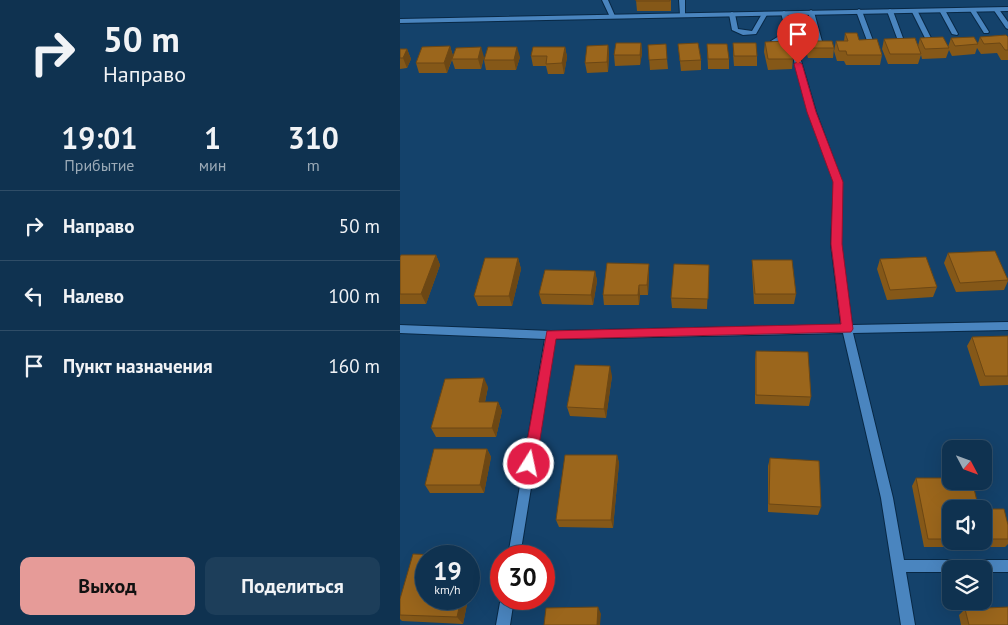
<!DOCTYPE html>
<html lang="ru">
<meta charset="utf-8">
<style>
:root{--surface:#0f3250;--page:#1d3e5a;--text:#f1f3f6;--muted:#9baab7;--line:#2f4d67;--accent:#e69b98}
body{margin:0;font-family:"PT Sans",sans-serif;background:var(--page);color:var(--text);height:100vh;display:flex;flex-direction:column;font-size:19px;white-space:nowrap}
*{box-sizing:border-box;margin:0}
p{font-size:16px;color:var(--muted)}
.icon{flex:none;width:28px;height:28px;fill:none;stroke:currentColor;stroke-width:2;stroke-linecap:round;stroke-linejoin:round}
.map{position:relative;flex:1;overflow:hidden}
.side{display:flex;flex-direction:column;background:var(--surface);width:400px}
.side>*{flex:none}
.top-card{background:#0f3250;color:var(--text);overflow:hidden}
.needle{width:32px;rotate:131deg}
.controls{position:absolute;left:542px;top:440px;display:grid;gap:10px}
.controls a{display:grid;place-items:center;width:50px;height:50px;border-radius:10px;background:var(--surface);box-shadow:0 5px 20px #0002,0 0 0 1px var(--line);font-size:25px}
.speed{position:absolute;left:15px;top:545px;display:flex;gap:10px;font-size:25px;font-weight:700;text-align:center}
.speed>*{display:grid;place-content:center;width:65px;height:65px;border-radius:50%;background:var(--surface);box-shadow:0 5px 20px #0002,0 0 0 1px var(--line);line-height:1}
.speed small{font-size:12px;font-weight:400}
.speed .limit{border:8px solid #d22;background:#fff;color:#111}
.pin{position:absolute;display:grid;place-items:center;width:42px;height:42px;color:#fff;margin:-51px -21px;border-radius:50% 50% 50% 0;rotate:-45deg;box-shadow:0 0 5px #0007}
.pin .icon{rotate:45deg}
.me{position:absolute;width:55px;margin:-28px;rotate:10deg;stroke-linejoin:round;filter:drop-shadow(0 0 4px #0008)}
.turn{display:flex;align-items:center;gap:18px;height:105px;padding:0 20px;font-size:22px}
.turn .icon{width:65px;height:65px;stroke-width:2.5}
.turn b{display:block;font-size:35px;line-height:42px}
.eta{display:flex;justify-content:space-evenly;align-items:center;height:85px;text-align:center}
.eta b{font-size:30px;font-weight:700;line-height:35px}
.primary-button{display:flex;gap:10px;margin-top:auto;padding:10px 20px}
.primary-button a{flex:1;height:58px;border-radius:10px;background:var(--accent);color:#111;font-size:20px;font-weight:700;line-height:58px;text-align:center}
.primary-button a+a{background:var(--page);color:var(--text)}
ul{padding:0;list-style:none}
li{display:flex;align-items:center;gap:15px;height:70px;padding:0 20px;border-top:1px solid var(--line)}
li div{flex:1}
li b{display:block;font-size:19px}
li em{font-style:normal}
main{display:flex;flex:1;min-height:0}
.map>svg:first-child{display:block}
</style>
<main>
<section class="side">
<div class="top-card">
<div class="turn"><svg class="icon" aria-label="right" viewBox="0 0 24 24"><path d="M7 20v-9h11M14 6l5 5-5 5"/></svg><div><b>50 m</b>Направо</div></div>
</div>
<div class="eta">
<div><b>19:01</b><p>Прибытие</p></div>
<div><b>1</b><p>мин</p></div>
<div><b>310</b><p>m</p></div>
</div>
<ul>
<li><svg class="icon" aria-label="right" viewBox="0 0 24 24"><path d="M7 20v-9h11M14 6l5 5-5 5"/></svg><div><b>Направо</b></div><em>50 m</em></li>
<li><svg class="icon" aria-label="left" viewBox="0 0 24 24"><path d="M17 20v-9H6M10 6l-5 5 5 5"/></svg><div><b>Налево</b></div><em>100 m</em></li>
<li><svg class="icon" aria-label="arrive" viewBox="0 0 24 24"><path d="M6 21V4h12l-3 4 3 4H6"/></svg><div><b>Пункт назначения</b></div><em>160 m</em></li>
</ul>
<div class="primary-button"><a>Выход</a><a>Поделиться</a></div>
</section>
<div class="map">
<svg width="608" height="625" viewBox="0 0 608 625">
<rect width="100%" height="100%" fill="#14426b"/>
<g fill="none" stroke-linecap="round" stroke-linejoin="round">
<defs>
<path id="service" d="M279,0H285V16L280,15Z
M570,8H574L589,32L588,33H584L569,9Z
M594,8H598L608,22V29L606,28L593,9Z
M459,9L462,11L475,46L474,47L469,46L456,11Z
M490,9L493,11L503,38L502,39L497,38L487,11Z
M512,9L517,10L531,38L530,39L525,38L511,10Z
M540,9L545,10L558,34L557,35L552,34L539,10Z
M411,10L414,12L423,45L422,46L417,45L408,12Z
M332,12L335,14L338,29L352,31L363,12L368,13L356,34L343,35L332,30L329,14Z
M389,30L392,32L391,33L376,42L371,41Z"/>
<path id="minor" d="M202,0H208L215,16L214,17H210Z
M384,11L387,13L416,112L442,182L441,244L452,325L608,322V330L453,333L493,498L504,560H608V572H584V569H551V572H506L515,625H501L481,498L443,333L155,339L120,556H108L145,339L0,333V325L151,331L441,325L431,244L434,182L408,112L381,13Z
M101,597V599H114L110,625H96Z"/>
<path id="tertiary" d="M608,7V11L0,23V19Z"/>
</defs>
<use href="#service" stroke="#082845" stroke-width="2"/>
<use href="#minor" stroke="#082845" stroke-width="2"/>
<use href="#tertiary" stroke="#082845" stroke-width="2"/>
<use href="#service" fill="#4a85bf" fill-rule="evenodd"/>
<use href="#minor" fill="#4a85bf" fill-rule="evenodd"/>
<use href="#tertiary" fill="#4a85bf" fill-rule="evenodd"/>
</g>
<path fill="#855818" d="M236,0H271V11H237Z
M445,33L459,40L482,55L480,65H446L444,61H437L434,51L436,41H444Z
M580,37H608V60H601L597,53L581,54L577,48L575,54L552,56L549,50L546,58L522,59L521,55L518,64H488L482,49L484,39L518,46L520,38L548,47L551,38L578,43Z
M408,41L434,48L433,58H408L406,51Z
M365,42L393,59L392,69L368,70L364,52Z
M241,43L242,53L240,65L215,66L214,55Z
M333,43L357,56V66H334L333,53Z
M278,44L301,60V70L281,71Z
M307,44L329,59V69H308Z
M208,45L209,55L208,72L187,73L185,63Z
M248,45L267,59L268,69L250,70Z
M50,46L53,56L84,57L81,69H55L52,60L47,73H19L16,63Z
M165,47L167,57L164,74H148L146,66H133L131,56Z
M0,49H7L11,59L7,68L0,69Z
M120,57L116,70H86L84,60Z
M548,253L608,278V281L604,290L556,292L544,263Z
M36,255L40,265L26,304H0V257Z
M118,258L121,269L112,306H78L74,296Z
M480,259L537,287L533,297L487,300L477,269Z
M352,260L396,294L394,304H354L352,270Z
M249,264V274L248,295H240L239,305H204L203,295Z
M309,265L307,309L272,308L271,298Z
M195,271L197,281L193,305L142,304L139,294Z
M608,336V385L580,386L567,346L572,337Z
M356,351L411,397L409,406L355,404V360Z
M212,376L206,418L170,416L167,407Z
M88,387L85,402H98L102,411L96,437H36L31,428Z
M87,449L91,457L84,493H30L25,485Z
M217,455L219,463L213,528L159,527L156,520Z
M370,458L421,507L418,515L368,512V466Z
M516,478L551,509V541H584V509L608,525V544L605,547H524L512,486Z
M0,599H68L63,624L2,621L0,619Z
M565,609L608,625H561L559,615Z"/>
<path fill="#6c4714" d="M241,43L242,53L240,65V55Z
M208,45L209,55L208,72L207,62Z
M50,46L53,56L47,73L44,63Z
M81,47L84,57L81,69L78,59Z
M117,47L120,57L116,70L114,60Z
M165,47L167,57L164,74L162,63Z
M7,49L11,59L7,68L3,58Z
M36,255L40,265L26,304L21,294Z
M118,258L121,269L112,306L109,296Z
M249,264V274L248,295L247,285Z
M195,271L197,281L193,305L191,295Z
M239,285L240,295L239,305L238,295Z
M210,366L212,376L206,418L204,409Z
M84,378L88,387L83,411L79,402Z
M98,402L102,411L96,437L92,428Z
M87,449L91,457L84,493L80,485Z
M217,455L219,463L213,528L211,520Z
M72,557L77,564L69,597V569Z
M61,599H68L63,624L57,617Z
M198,607L201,614L200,625H197Z"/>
<path fill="#9b661c" stroke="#6c4714" d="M236,0H270V1H236Z
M445,33H457L459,40L477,39L482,55H447L446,51H439L436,41H448Z
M606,35L608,37V50H605L600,43L584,44L580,37Z
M543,37L549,48L525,49L520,38Z
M574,37L578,44L555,46L551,38Z
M515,38L521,54H490L484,39Z
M389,41L393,59H368L365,42Z
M408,41H432L434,48H409Z
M216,43H241L240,55H214Z
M298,43L301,60L280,61L278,44Z
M333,43H356L357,56H334Z
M266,44L267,59L249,60L248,45Z
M307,44H327L329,59H308Z
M208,45L207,62L185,63L187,46Z
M50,46L44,63H16L22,47Z
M81,47L78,59H52L56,48Z
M88,47H117L114,60H84Z
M133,47H165L162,63L146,64L147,56H131Z
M0,49H7L3,58H0Z
M595,251L608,280L560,283L548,253Z
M1,255H36L21,294H0V257Z
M526,257L537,287L490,290L480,259Z
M85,258H118L109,296H74Z
M352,260H392L396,294H355Z
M207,263L249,264L247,285H239L238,295H203Z
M274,264L309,265L308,299L271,298Z
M145,270L195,271L191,295L139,294Z
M608,336V376H585L572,337Z
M356,351L408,352L411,397L356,395Z
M175,365L210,366L204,409L167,407Z
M84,378L79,402H98L92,428H31L45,379Z
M34,449H87L80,485H25Z
M165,455H217L211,520H156Z
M370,458L419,461L421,507L369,504Z
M516,478H551V481H572L579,509H551V539H528Z
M584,509H604L608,525V539H584Z
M13,554L61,556H26V599H61L57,617L0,615V599Z
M69,557H72L69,569Z
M198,607L197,625H144L146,608Z
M608,607V625H569L565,609Z"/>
<path fill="#e11d48" stroke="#92132f" d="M398,61L402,64L416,112L443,182L442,244L453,329L451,332L156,339L136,464L134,468L129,470L125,468L123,464L147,331L441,324L431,244L433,182L407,112L394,64Z"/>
</svg>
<div class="controls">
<a><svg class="needle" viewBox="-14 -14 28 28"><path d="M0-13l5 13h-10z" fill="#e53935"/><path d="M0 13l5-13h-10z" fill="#9baab7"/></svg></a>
<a><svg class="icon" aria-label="sound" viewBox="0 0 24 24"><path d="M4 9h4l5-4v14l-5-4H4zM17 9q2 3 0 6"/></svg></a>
<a><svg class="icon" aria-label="layers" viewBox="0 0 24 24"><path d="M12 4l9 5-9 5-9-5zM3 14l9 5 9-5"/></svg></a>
</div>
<div class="speed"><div>19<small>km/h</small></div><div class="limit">30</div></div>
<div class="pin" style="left:398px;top:64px;background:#d93025"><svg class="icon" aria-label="arrive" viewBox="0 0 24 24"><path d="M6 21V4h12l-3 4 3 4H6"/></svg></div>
<svg class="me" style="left:129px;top:464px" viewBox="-20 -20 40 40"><circle r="17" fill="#e11d48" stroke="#fff" stroke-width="3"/><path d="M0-11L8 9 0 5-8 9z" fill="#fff"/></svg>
</div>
</main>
